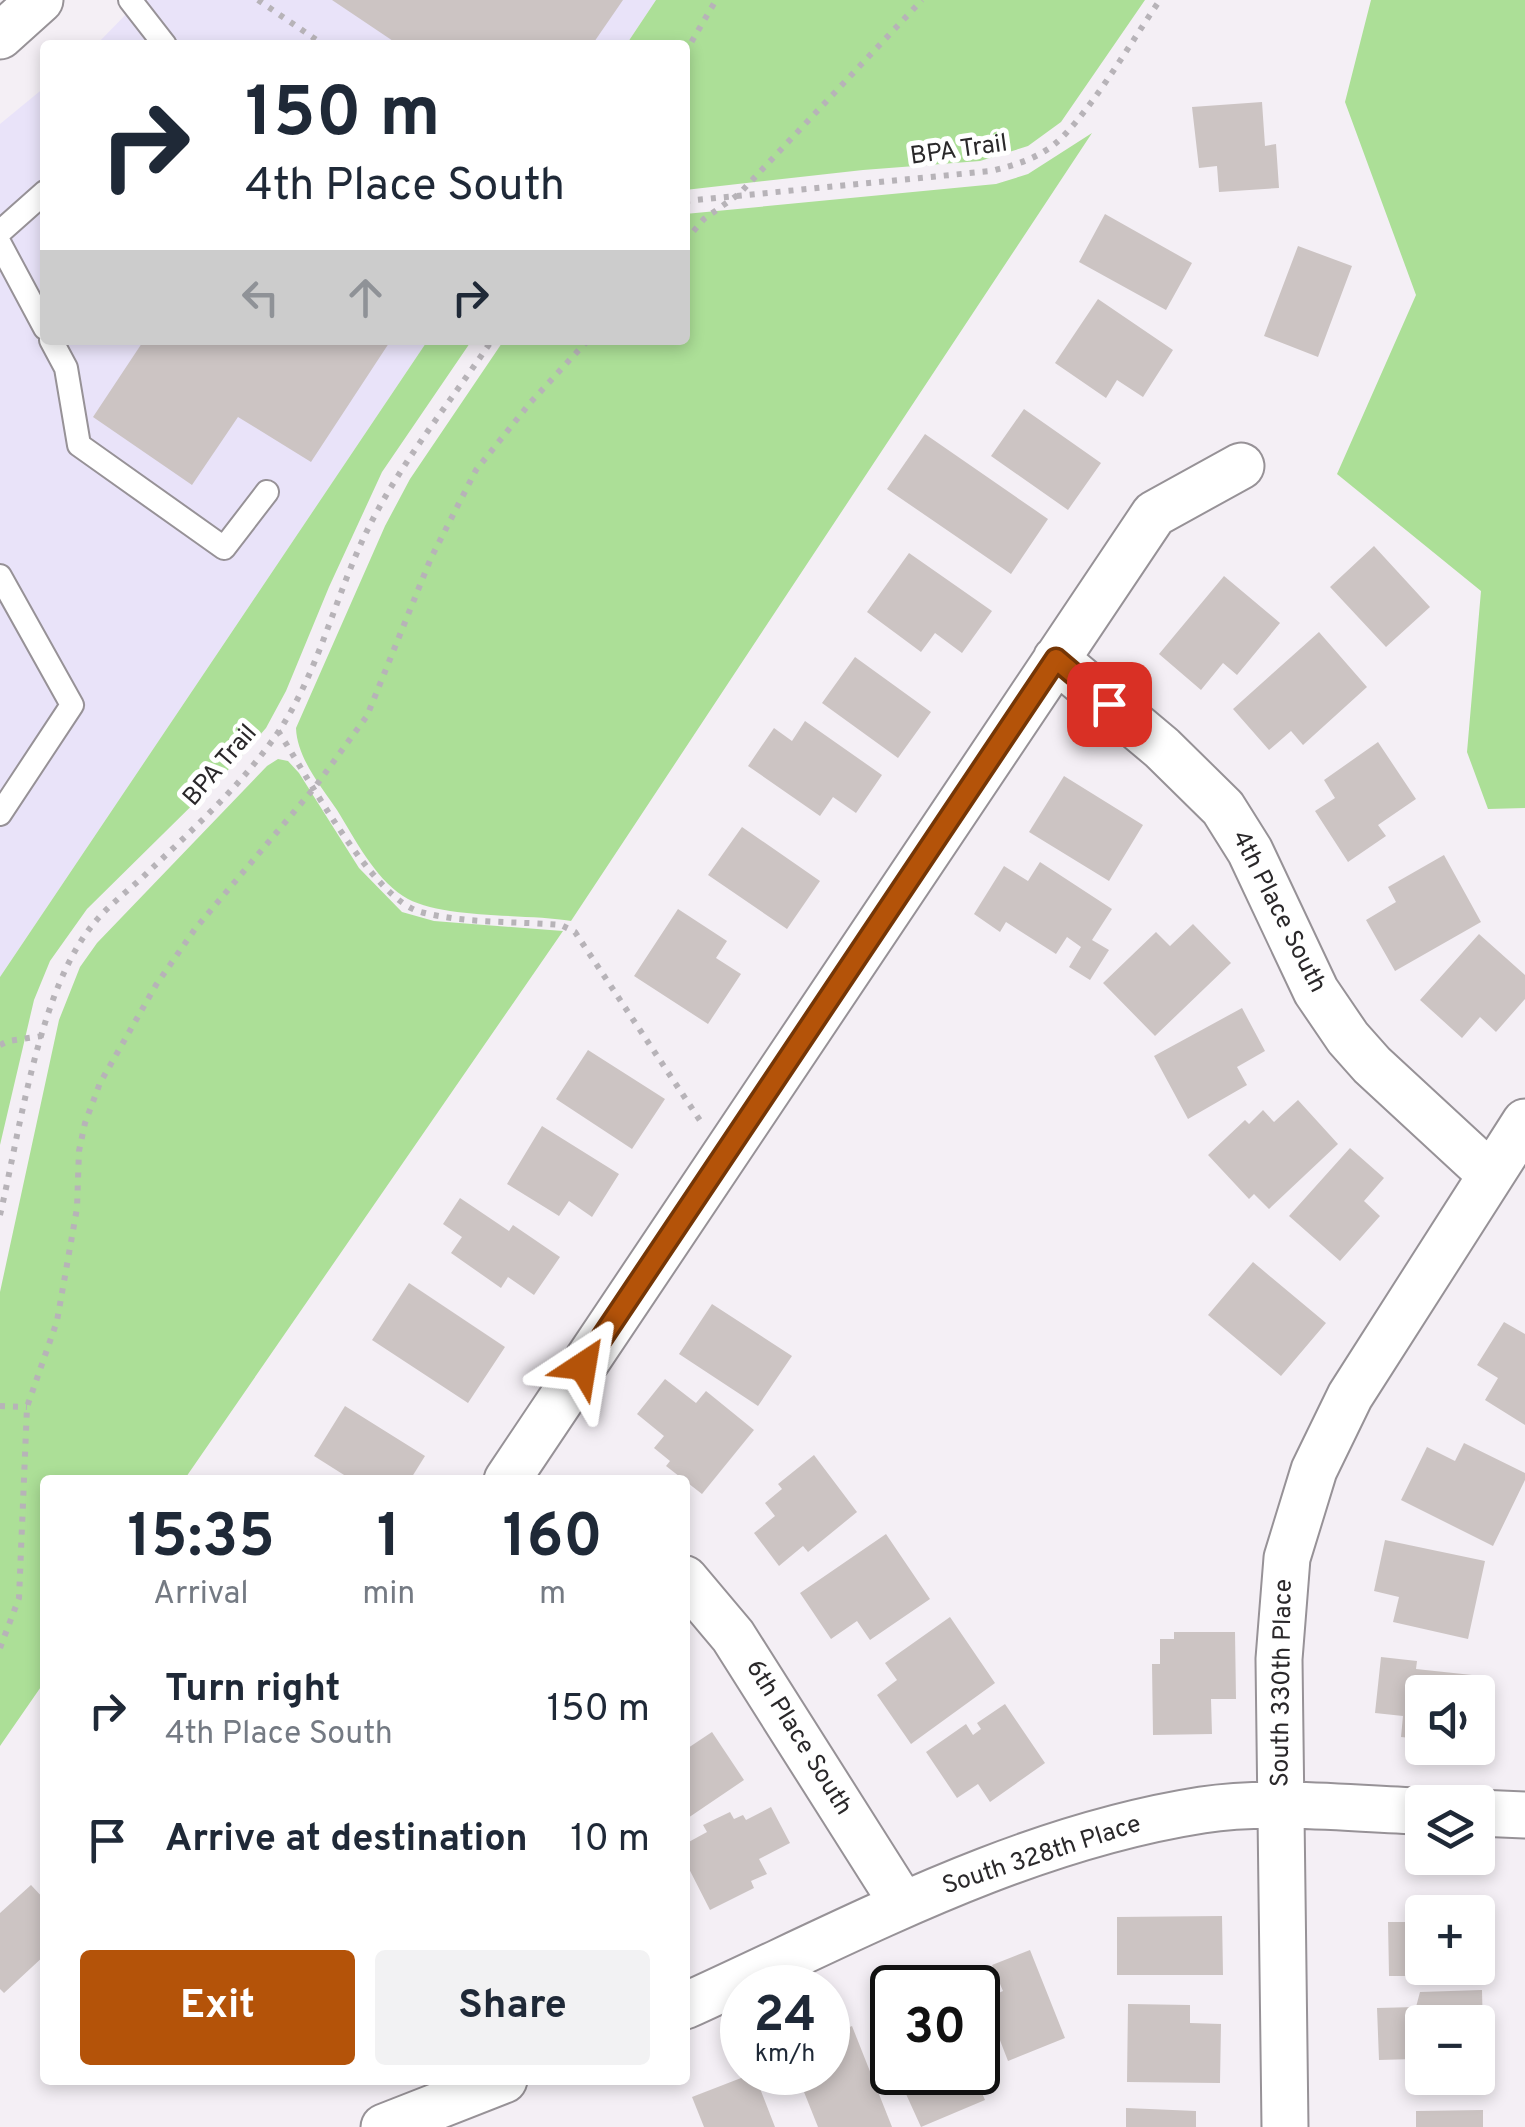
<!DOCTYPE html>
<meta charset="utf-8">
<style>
:root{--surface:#fff;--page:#f2f2f3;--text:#1f2937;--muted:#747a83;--accent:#b45309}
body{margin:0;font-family:Overpass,sans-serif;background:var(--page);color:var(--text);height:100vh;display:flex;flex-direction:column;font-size:38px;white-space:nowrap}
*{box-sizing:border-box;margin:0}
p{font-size:32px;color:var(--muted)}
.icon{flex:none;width:55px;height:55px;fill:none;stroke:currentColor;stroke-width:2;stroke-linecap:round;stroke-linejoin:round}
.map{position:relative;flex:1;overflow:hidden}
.details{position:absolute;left:40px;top:1475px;width:650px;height:610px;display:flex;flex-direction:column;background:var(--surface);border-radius:10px;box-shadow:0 5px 15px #0003}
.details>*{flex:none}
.hud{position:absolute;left:40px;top:40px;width:650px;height:305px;border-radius:10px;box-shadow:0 5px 15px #0003;background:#fff;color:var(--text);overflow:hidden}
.fabs{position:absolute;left:1405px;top:1675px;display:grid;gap:20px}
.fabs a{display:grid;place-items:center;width:90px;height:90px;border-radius:10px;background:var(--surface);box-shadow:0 5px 15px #0003;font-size:50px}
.speed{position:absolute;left:720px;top:1965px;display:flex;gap:20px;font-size:50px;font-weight:700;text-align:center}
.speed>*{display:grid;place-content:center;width:130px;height:130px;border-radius:50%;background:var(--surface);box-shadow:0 5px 15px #0003;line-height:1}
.speed small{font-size:25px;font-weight:400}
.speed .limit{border:5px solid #111;border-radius:15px;background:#fff;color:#111}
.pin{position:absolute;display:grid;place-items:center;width:85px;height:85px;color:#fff;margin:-42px;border-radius:20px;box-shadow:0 5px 15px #0006}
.me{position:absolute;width:110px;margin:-55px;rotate:33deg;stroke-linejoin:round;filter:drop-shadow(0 0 8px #0008)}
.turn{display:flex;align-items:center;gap:35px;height:210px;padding:0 40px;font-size:45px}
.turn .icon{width:130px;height:130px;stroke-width:2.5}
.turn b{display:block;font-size:70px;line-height:85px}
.lanes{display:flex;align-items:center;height:95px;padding:0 40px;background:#0003;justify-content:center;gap:50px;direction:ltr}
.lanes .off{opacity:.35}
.eta{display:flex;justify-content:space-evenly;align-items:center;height:170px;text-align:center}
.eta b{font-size:60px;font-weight:700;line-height:70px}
.cta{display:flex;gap:20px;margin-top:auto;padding:20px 40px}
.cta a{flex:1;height:115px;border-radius:10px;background:var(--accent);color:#fff;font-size:40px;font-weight:700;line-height:115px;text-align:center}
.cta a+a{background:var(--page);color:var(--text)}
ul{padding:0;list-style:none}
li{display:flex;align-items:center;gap:30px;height:130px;padding:0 40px}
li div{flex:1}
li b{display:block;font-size:38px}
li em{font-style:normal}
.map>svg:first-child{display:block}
</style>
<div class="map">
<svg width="1525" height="2127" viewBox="0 0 1525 2127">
<rect width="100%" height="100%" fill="#f4eff5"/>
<path fill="#e9e3f9" d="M140,0H656L626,45H96Z
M45,87V340H428L0,977V124Z"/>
<path fill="#acdf97" d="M656,0H1145L1061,122L1028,146L980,161L863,170L685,190V45H626Z
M1371,0H1525V808L1488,809L1467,752L1481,591L1337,474L1416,295L1345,102Z
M1092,133L571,921C526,913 439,920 403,896C374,877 355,839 337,810C321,786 297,758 296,728L385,526L410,479L504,340H685V214L996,184L1028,174Z
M428,340H472L382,472L329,587L286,691L266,728L238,760L87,909L50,961L34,1000L0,1145V977Z
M278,759L288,761L299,773L359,868L402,912L434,921L563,931L184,1480H45V1681L0,1746V1292L59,1020L80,967L97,943L267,766Z"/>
<path fill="#ccc4c3" d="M332,0H623L592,45H399Z
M1262,102L1265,146L1276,144L1279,188L1219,192L1217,166L1199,168L1192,107Z
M1105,214L1192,263L1166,310L1079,262Z
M1298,246L1352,266L1318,357L1264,336Z
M1098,299L1173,350L1143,397L1117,380L1106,398L1055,363Z
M144,340H391L311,462L238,417L192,485L93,417Z
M1024,409L1101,463L1068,510L991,456Z
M925,434L1048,519L1011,574L887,489Z
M1374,546L1430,607L1386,647L1330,587Z
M909,553L992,611L962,653L935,633L921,652L867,612Z
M1224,576L1280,623L1237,675L1223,663L1201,690L1159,654Z
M1319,632L1367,687L1303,745L1291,731L1269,750L1233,709Z
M855,657L931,712L898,758L822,703Z
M805,721L882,775L856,813L833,797L820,816L748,766L774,728L792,741Z
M1378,742L1416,799L1378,825L1386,836L1348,862L1315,811L1335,798L1324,780Z
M1064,776L1143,825L1109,881L1029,832Z
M742,827L820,881L787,929L708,875Z
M1444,855L1481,922L1395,971L1366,920L1396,902L1388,887Z
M1040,862L1112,909L1092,940L1109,950L1090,980L1069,967L1081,947L1067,937L1056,954L1006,922L1000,932L974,914L1004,866L1028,881Z
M678,909L727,941L716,958L741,974L708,1024L634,976Z
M1193,924L1231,963L1155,1036L1103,983L1156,932L1170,946Z
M1479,934L1525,975V999L1496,1032L1480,1017L1462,1038L1420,1000Z
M1242,1008L1265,1051L1237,1067L1247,1085L1188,1119L1154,1056Z
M588,1050L665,1099L632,1149L556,1099Z
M1298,1100L1338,1144L1269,1209L1254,1194L1249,1199L1208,1155L1245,1120L1249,1124L1263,1110L1274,1122Z
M542,1126L619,1174L592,1217L569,1201L559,1216L507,1184Z
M1350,1148L1384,1178L1364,1201L1380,1216L1340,1261L1289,1216Z
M460,1198L509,1231L513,1225L560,1257L534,1295L508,1277L501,1288L451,1253L462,1237L443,1224Z
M1253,1262L1326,1323L1281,1376L1208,1315Z
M409,1283L505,1347L468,1403L372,1340Z
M712,1304L792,1356L758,1406L679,1354Z
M1504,1322L1525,1334V1425L1485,1400L1498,1378L1477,1365Z
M665,1379L696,1403L706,1391L754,1430L702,1494L666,1466L670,1461L654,1448L664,1436L637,1414Z
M345,1406L425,1456L410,1480H352L314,1456Z
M1464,1443L1525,1473V1480L1493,1546L1401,1500L1427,1447L1455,1461Z
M814,1455L857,1512L808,1552L803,1546L779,1566L754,1533L775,1516L765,1503L782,1489L778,1484Z
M886,1534L930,1599L870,1640L857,1621L831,1639L800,1593Z
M1385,1540L1485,1561L1468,1639L1393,1622L1399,1597L1374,1591Z
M950,1617L995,1683L911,1744L877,1695L897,1680L885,1663Z
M1174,1632H1235L1236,1699H1211L1212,1734L1153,1735L1152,1664H1160V1639H1174Z
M1381,1657L1417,1661L1416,1669L1472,1675L1470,1692H1422V1739L1401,1737L1403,1716L1375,1713Z
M1005,1704L1045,1763L990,1802L978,1784L957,1798L926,1752L966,1724L973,1735L981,1729L977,1723Z
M712,1732L744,1780L685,1820V1750Z
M771,1807L790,1843L759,1859L767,1874L751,1881L754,1888L710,1910L685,1861L689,1854L685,1844L707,1832L703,1825L730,1812L734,1819L743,1815L746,1820Z
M31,1885L45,1900V1955L4,1993L0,1989V1913Z
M1478,1900L1479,1912H1422V1968H1480V1976H1389L1388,1922H1412V1901Z
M1222,1916L1223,1975H1117V1917Z
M1030,1950L1065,2038L1008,2061L984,1999L1003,1991L992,1965Z
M1482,1990L1484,2072H1478V2022H1422V2073H1414V2059L1379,2060L1377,2008L1416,2007L1420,1992Z
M1128,2004L1190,2005V2023L1221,2024L1220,2083L1127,2082Z
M852,2026L892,2127H818L798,2077L808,2072H828V2036Z
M896,2072H973L985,2100L921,2127Z
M754,2073L775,2127H704L692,2097Z
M1126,2108L1196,2111V2127H1126Z
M1483,2110V2127H1416V2111Z"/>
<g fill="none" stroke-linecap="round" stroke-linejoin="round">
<defs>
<path id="service" d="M130,0L165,45
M0,232L45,192
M0,244L45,328
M51,340L66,368L79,445L224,548L267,492
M0,576L72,705L0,814"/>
<path id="minor" d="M0,36L40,0
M1056,659L1162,748L1223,808L1250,851L1316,991L1348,1038L1372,1065L1491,1175
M507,1480L1154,514L1241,466
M685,1579L733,1636L902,1903
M1478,1813L1525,1815
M685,2006C853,1930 1017,1839 1202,1810C1274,1799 1350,1809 1422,1811
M384,2127L504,2080
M1285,2127L1279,1659L1287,1558L1314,1470L1350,1396L1525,1122"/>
</defs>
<use href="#service" stroke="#979297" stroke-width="26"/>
<use href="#minor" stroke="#979297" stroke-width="49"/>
<path stroke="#b7b3b8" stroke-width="6" stroke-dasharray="5 8" stroke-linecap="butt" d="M258,0L324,45
M685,53L716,0
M685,201L991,171C1011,166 1030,161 1048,149C1082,127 1134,37 1160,0
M685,241L704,219L739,194L922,0
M278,731C307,775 373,900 421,912C465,924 516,921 561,925L575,932L701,1122
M0,1045L8,1041L42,1036
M0,1215C20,1131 39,987 95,922C109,905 128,891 145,875C192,830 242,785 279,731C318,672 334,601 364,537C397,467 449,404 492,340
M0,1406L27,1407
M0,1648L19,1598L27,1407L57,1321L77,1208L79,1151L85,1123L100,1083L156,985L195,929L315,787L367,716L431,558L476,470L530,403L588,340"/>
<use href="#service" stroke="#fff" stroke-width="22"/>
<use href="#minor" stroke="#fff" stroke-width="45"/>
</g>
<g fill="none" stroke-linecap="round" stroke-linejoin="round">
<defs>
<path id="route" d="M583,1366L1056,659L1109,704"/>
</defs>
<use href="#route" stroke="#753606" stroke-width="25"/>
<use href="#route" stroke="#b45309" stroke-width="18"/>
</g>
<g text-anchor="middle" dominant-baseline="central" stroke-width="10" stroke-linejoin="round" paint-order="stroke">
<g font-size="25" fill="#2a282a" stroke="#fff">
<text transform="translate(959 151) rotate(-8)">BPA Trail</text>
<text transform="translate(221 766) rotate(-49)">BPA Trail</text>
<text transform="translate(1278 912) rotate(63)">4th Place South</text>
<text transform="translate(1283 1683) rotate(-89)">South 330th Place</text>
<text transform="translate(798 1738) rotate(58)">6th Place South</text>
<text transform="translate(1042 1856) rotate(-18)">South 328th Place</text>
</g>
</g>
</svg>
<div class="fabs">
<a><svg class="icon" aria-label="sound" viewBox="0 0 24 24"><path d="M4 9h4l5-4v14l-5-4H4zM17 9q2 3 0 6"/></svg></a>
<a><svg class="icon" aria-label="layers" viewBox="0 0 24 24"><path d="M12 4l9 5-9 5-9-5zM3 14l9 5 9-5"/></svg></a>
<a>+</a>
<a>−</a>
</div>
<div class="speed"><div>24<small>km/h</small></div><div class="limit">30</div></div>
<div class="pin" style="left:1109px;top:704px;background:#d93025"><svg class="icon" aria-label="arrive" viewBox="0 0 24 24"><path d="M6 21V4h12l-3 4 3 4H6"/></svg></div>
<svg class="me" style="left:583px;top:1366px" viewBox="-20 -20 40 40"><path d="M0-17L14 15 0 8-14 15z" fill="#b45309" stroke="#fff" stroke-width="4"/></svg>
<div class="hud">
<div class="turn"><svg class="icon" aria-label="right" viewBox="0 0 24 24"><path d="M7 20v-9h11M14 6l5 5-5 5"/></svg><div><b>150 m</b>4th Place South</div></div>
<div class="lanes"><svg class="icon off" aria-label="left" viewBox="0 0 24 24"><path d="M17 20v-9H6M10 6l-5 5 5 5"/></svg><svg class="icon off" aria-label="ahead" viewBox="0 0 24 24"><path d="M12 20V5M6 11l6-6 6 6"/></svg><svg class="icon" aria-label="right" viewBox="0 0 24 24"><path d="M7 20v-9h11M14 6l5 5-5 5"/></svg></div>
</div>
<section class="details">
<div class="eta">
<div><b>15:35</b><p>Arrival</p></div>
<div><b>1</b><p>min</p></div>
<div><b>160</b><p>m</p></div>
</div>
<ul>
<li><svg class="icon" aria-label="right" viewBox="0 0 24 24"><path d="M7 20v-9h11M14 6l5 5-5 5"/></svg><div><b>Turn right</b><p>4th Place South</p></div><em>150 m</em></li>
<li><svg class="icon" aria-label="arrive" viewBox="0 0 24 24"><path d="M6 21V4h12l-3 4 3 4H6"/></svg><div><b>Arrive at destination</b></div><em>10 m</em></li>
</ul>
<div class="cta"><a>Exit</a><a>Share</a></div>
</section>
</div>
